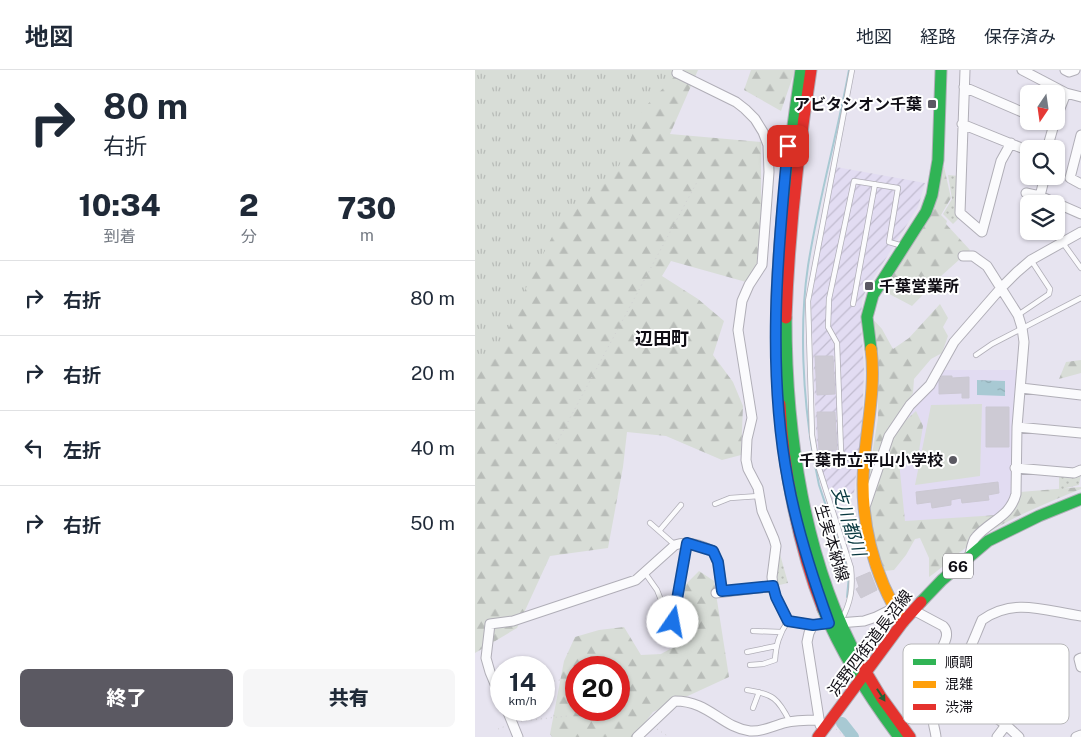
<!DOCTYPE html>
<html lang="ja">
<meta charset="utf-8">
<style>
:root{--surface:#fff;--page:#f6f6f7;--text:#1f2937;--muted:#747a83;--line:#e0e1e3;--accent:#5b5962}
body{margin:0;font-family:"Public Sans","Noto Sans JP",sans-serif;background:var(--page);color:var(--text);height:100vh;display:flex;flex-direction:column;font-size:19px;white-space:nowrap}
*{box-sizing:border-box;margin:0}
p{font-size:16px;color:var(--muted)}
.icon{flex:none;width:28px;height:28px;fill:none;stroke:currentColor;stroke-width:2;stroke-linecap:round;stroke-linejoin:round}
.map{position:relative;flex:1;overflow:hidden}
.sheet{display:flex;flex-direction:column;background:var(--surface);width:475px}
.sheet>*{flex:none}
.top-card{background:#fff;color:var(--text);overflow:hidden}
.needle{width:32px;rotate:193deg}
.fabs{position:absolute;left:545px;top:15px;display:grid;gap:10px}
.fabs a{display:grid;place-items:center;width:45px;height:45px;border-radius:8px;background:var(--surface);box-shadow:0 1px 4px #0004;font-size:25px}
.speed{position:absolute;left:15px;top:586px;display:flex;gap:10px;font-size:25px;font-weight:700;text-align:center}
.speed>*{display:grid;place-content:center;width:65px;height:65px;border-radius:50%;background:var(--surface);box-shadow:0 1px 4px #0004;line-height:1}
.speed small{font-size:12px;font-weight:400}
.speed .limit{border:8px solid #d22;background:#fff;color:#111}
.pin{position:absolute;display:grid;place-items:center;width:42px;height:42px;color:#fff;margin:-21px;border-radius:10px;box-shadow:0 2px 8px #0006}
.me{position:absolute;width:55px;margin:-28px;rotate:12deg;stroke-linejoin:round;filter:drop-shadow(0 0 4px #0008)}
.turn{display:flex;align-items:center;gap:18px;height:105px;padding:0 20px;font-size:22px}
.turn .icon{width:65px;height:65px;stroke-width:2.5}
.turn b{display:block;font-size:35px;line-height:42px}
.eta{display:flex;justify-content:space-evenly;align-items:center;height:85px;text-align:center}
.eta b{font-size:30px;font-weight:800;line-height:35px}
.action{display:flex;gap:10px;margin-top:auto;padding:10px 20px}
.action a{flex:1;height:58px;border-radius:8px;background:var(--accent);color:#fff;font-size:20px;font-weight:800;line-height:58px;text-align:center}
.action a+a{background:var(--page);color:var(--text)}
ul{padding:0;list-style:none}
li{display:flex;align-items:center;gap:15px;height:75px;padding:0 20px;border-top:1px solid var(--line)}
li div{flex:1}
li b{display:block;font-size:19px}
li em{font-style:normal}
header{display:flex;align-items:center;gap:30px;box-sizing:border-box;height:70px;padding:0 25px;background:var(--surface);border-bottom:1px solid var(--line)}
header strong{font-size:24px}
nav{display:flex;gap:28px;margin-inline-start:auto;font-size:18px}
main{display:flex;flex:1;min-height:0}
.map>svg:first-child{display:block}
</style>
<header>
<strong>地図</strong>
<nav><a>地図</a><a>経路</a><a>保存済み</a></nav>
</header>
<main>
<section class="sheet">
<div class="top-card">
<div class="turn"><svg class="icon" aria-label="right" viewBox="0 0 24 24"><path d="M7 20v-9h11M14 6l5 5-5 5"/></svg><div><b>80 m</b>右折</div></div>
</div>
<div class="eta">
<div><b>10:34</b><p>到着</p></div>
<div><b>2</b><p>分</p></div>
<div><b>730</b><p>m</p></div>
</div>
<ul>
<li><svg class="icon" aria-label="right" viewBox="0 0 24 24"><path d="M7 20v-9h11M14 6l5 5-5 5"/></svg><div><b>右折</b></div><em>80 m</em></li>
<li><svg class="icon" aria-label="right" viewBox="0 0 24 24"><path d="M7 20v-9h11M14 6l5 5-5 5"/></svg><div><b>右折</b></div><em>20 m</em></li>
<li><svg class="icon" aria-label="left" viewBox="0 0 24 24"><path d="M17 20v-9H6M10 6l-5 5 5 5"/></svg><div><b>左折</b></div><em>40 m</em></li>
<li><svg class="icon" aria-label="right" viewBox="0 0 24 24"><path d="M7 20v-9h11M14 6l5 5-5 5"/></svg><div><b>右折</b></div><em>50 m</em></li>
</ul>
<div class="action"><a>終了</a><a>共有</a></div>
</section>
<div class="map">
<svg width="606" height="667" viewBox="0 0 606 667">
<defs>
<pattern id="industrial-furrows" width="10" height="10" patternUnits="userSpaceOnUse" patternTransform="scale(1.25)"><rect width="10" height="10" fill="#e2dcf2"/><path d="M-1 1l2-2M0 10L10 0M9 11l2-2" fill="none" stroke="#c1bccf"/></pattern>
<pattern id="grass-tufts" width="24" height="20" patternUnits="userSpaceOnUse" patternTransform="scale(1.25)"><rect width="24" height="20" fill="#d8ddd7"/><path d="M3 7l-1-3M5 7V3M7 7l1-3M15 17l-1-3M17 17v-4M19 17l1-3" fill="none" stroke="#b8bcb8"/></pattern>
<pattern id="forest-firs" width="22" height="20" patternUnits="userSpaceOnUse" patternTransform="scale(1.25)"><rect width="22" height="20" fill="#d8ddd7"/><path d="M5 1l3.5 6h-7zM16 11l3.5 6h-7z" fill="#b8bcb8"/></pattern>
<pattern id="park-dots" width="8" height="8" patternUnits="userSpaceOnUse" patternTransform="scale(1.25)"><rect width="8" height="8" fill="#d8ddd7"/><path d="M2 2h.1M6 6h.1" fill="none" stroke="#b8bcb8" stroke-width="1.8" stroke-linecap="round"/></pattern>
<pattern id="water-ripples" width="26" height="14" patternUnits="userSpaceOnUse" patternTransform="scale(1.25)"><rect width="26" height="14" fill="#a8c9d3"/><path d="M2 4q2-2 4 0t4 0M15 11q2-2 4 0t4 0" fill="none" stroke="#90abb4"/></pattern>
</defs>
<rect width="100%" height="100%" fill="#e7e4f0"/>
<path fill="url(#industrial-furrows)" d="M361,97L450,113L443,137L391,220L387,230L386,254L389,300L387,353L379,423L356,430L342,383L336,231Z"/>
<path fill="#e2dcf2" d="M466,300H543L538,430L526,442L493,468L487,482L468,466L427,458L414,399L436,336Z"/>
<path fill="url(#grass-tufts)" d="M0,0H202L170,83L37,282L0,295Z"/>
<path fill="url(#forest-firs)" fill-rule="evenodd" d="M200,0H223L195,64L286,72V124L293,183L271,212L196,191L187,206L223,229L249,251L238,285L258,312L268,336L266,385L247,390L191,366L152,362L148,397L133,478L75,486L42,558L0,583V293L23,283L50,220L81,159L144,96L168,39L198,8Z
M276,0H320L306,41L269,20Z
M465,97H469L476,128L466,145L472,151L471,154L495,180L465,207L437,236L405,219L442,160Z
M465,234L473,248L468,257L473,266L467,283L456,289L439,309L438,323L411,362L393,410L403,348V319L395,284L396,247L407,259L418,279L434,268Z
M606,290V303L584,309L591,292Z
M441,341L448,356L443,387L424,392L430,451L523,445L545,422L606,417V419C569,434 532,449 499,472C483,482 470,496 454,507V488L445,468L440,469L431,485L419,500L410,501L399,478L396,447L393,438L421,359Z
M224,501L239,511L254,607L178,642L159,667H77L75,664L89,591L100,567L124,560L149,557L166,585L186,584L213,569L209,516ZM101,598H144V640H101Z"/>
<path fill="url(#park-dots)" d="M473,105L484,106L486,146L478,154L468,144L477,129Z
M584,401L606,404L604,415L591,418L584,422Z
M303,477L313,513L300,516Z"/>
<path fill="#d8ddd7" d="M507,334L505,406L440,415L456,335Z"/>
<path fill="url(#water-ripples)" d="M502,310L530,311V326L502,325Z"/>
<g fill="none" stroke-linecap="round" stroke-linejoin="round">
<path stroke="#a8c9d3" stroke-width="2" d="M338,385C328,327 324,255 333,196C343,131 362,66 374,0
M339,390L344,415L374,505L372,527"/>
<path stroke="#a8c9d3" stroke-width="12" d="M367,653L378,667"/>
</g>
<path fill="#cdcad4" stroke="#cbc8d2" d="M340,286H358L360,324L342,325Z
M467,306H477V308L494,307V328H487V323L464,324V311Z
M511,337H534V377H511Z
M342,342H360L362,380L344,381Z
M523,412L524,423L513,425L514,430L487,433L486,428L476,430V435L457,438L456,432L442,434L441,422Z
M395,502L402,520L386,528L381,519L384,517L381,508Z"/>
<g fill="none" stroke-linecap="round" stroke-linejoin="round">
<defs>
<path id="lane" d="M588,173L606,198
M378,234L400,114
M543,245L574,224L575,219L556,190
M501,285L517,274L606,228
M388,392L370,387L366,382L362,273L353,257L354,229L379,111L423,118L414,172L428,176
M240,434L255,428L284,426
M175,453L200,475
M184,461L206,435
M170,503L182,520L190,540
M366,551C376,532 378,519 376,498L341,389L337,365L333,231L377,0
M184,560L194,557L198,552L213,473
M278,561L306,562
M272,582L301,576
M275,595L288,594L300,590C301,575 304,564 313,551
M272,620C298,624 303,628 315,652
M278,638L284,622"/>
<path id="street" d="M203,0L202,3L261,32L270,39L280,49L288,62L293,75L294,102L287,195L274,215L267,231L263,260L277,348L272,369L271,390L273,399L283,418L287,441L299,469L301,476L297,507L298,516L301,527L313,551L338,555
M490,0L485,143L507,162L526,91L536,73
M547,0L591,23L606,27
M590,0L594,2L600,0
M489,17L554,45
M581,49L591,23
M567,51L578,56
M487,54L554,81
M606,65L595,108L606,114
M572,79L580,51
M551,123L565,126L606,144
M565,126L568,114
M488,186H498L512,196L543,245L547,258L549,272L542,357L541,424C535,447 516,450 501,467C497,471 496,480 495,485
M546,318L606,325
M542,357L606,363
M540,398L599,403L606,400
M391,434L414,366L435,335L455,315L479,272L526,218L542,202L556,190L606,162
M241,523L298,516
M438,540L468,556C478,566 464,579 462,591C461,595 462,600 463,604L531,655L544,667
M606,588L604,589L606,597
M26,628L15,602L11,588L15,554L38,551L161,510L200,475C212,471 226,475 238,481L243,492L247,521
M32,640L43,667
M345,655L332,572L334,563L338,555L389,551L401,547L419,538
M162,667L200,631C234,631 246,657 275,661C287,662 298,656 309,653C320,650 333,650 344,650
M461,667C460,657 455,647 458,637C462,620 477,610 486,596C495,581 500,566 507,550C540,527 570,541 606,546
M522,667L531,655
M601,667L606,665"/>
<path id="fast" d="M311,248C311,362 329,491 385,592
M396,279L392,247L398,225L451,142L457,125L463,90L466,0
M305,334C303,297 301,260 302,224C305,148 315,74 326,0
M446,532L467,510L513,471L564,446L606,429
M348,539C367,585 394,627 424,667"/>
<path id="slow" d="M396,279C401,316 392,355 389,392C384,448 398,505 428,552"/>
<path id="jam" d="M311,248C314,164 323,83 336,0
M305,334C308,399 324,479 348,539
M385,592L406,627L435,667
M343,667L428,552L446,532"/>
</defs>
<use href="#lane" stroke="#b0aeb7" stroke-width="6"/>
<use href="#street" stroke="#b0aeb7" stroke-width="11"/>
<use href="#fast" stroke="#b0aeb7" stroke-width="13"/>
<use href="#slow" stroke="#b0aeb7" stroke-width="13"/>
<use href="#jam" stroke="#b0aeb7" stroke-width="13"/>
<path stroke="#d0cfd2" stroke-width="1" stroke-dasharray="1 4" stroke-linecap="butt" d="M81,374L222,112
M69,613L90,609
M46,651L93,646
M23,659L31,656
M182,659L194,667
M361,659L370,667"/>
<use href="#lane" stroke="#fbfbfd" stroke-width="4.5"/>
<use href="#street" stroke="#fbfbfd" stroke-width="9"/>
<use href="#fast" stroke="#30b455" stroke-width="11"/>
<use href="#slow" stroke="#ff9f0a" stroke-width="11"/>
<use href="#jam" stroke="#e5322d" stroke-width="11"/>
</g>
<defs><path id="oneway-solid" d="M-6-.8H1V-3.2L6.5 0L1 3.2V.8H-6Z" transform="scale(1.25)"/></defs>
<use fill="#206135" href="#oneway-solid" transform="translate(406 625) rotate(57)"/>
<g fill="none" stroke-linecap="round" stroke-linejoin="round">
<defs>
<path id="route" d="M198,552L212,473L238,481L243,492L247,521L298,516L301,527L313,551L338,555L354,553C337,506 322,460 313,411C292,301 302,187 313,76"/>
</defs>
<use href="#route" stroke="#114b97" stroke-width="12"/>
<use href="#route" stroke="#1a73e8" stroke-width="9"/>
</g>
<g fill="#5b5962" stroke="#fff" stroke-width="2">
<rect x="452" y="29" width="10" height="10" rx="2.5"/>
<rect x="389" y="211" width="10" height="10" rx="2.5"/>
<circle cx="478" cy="390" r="5"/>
</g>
<g text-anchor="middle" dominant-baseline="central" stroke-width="4" stroke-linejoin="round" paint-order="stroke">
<rect fill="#fff" stroke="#58565b" stroke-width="1" x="468" y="483.5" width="30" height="25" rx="4"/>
<g font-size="15" font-weight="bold" fill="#100e15">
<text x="483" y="496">66</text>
</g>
<g font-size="16" font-weight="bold" fill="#100e15" stroke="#fff" text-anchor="end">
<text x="447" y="34">アビタシオン千葉</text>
<text x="404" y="216" text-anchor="start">千葉営業所</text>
<text x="468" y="390">千葉市立平山小学校</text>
</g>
<g font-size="16" fill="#100e15" stroke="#fff">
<text transform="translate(357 473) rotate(73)">生実本納線</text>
<text transform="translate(395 573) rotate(-53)">浜野四街道長沼線</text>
</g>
<g font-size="18" font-weight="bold" fill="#100e15" stroke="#fff">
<text x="187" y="268">辺田町</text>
</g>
<g font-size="18" font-style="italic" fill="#08373f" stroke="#fff">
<text transform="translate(374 451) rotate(72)">支川都川</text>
</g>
</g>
<rect x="428" y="574" width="166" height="80" rx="8" fill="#fff" stroke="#b7b7b9" stroke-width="1"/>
<rect x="438" y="589" width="23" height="6" fill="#30b455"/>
<rect x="438" y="611" width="23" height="7" fill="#ff9f0a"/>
<rect x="438" y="634" width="23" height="6" fill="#e5322d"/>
<g font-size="14" fill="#100e15">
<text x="470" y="597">順調</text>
<text x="470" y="619">混雑</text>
<text x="470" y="642">渋滞</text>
</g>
</svg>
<div class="fabs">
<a><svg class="needle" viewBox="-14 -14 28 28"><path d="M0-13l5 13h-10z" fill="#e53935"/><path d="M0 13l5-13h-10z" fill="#747a83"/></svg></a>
<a><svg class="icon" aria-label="search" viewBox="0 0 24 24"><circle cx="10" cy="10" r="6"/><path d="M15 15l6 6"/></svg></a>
<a><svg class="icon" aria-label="layers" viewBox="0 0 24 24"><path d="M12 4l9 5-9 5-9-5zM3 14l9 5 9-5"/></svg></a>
</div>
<div class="speed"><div>14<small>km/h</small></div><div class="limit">20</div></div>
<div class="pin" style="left:313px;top:76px;background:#d93025"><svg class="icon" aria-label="arrive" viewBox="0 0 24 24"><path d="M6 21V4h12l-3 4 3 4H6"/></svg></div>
<svg class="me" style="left:198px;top:552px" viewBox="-20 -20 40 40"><circle r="19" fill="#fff"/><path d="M0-13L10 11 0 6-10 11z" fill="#1a73e8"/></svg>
</div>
</main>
